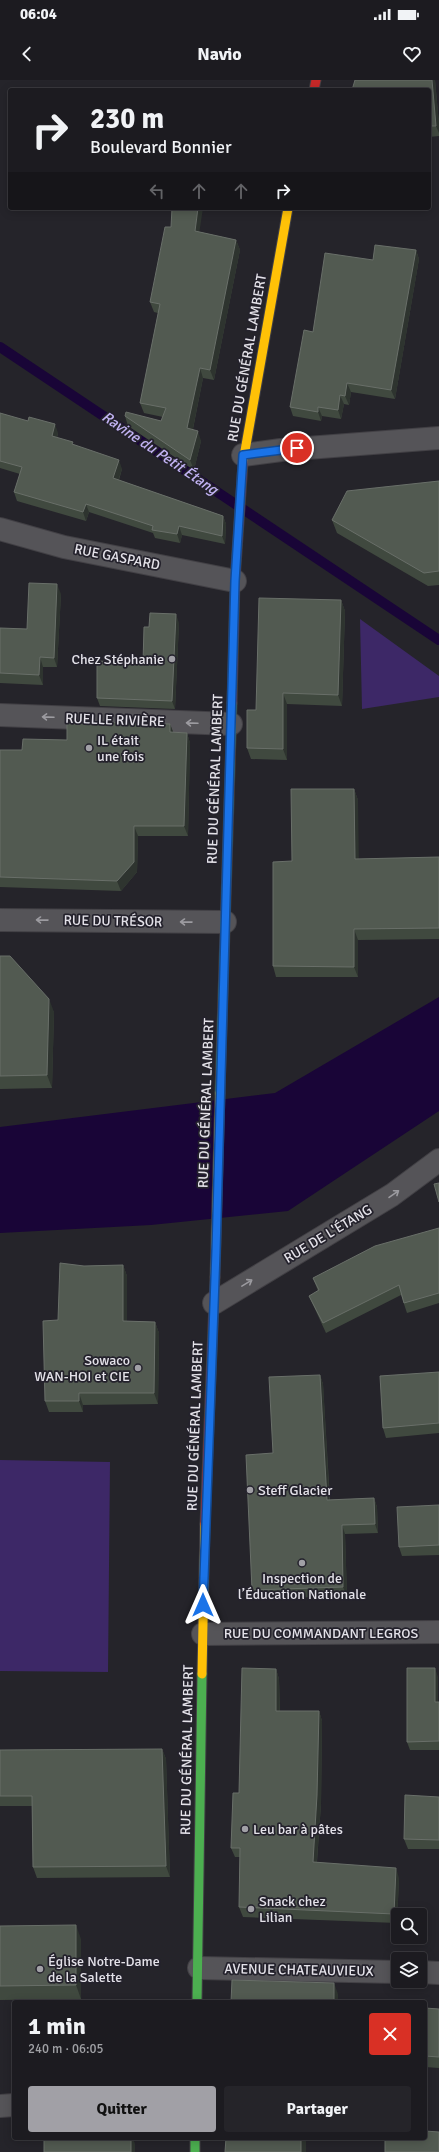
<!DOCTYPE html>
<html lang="fr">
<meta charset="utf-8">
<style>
:root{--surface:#1c1b20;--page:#252429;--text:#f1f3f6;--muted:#a0a1a5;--line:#3a393e;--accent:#a1a0a6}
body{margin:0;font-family:Signika,sans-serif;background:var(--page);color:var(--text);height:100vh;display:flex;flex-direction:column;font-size:15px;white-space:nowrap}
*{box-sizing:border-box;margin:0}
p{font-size:13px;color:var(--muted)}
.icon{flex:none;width:22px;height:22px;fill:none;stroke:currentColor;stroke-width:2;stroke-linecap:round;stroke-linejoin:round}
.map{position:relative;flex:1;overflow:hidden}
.panel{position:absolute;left:12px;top:1920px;width:415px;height:140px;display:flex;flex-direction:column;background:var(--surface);border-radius:4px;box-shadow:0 2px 10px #0003,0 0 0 1px var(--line)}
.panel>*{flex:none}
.guide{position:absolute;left:8px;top:8px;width:423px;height:122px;border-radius:4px;box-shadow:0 2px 10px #0003,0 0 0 1px var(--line);background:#1c1b20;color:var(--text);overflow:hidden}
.fabs{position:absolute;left:391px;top:1828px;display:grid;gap:8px}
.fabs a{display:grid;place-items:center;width:36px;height:36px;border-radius:4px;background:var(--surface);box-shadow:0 2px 10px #0003,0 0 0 1px var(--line);font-size:20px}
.pin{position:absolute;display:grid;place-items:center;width:34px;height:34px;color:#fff;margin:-17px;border:2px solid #fff;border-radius:50%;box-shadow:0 1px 4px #0007}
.me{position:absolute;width:44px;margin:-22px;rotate:0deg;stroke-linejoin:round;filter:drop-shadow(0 0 3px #0008)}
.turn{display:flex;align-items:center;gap:14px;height:84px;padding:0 16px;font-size:18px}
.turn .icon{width:52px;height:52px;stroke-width:2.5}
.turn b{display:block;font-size:28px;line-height:34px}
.lanes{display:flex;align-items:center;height:38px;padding:0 16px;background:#0003;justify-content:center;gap:20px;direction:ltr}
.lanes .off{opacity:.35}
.round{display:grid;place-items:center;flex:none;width:42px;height:42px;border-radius:4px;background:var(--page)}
.head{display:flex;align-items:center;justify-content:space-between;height:68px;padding:0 16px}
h1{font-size:24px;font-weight:700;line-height:30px}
.action{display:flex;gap:8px;margin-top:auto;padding:8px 16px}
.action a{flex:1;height:46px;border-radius:4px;background:var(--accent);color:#111;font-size:16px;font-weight:700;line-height:46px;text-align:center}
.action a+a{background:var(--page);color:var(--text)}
.status{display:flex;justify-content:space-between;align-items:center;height:28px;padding:0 20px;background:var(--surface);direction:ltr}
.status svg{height:11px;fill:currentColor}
header{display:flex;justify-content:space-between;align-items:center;height:52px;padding:0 16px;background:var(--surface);font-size:18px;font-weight:700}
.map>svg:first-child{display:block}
</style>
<div class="status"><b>06:04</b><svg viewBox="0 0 49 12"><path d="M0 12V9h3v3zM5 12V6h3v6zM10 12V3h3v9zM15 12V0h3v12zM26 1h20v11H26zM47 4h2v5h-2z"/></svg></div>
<header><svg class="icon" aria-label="back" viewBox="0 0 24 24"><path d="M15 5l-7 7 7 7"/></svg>Navio<svg class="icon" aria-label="heart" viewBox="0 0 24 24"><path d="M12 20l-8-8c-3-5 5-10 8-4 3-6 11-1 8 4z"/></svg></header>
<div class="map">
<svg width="439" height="2072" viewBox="0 0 439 2072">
<rect width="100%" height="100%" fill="#25242a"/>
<path fill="#3d2867" d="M360,539L439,596V617L362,629Z
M0,1380L110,1382L108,1592L0,1591Z"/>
<path fill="#190537" d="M439,917V1031L288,1131L151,1145L0,1153V1047L275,1013Z"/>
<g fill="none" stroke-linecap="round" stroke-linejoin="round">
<path stroke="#190537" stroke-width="10" d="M0,267L439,560"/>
<defs>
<path id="street" d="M243,375L281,370L439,358
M0,449L64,467L235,501
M0,635L231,644
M0,840L225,842
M214,1223L392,1115L439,1080
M203,1554L439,1552
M199,1888L398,1892
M420,1892L439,1893
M0,2026L14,2025"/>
<path id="fast" d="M220,1013L232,623
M197,1922L202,1594
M195,2058V2072"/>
<path id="slow" d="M243,382L288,128
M215,1197L220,1013
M202,1594L205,1444"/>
<path id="jam" d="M314,10L316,0
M232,623L235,501L243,382
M205,1444L215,1197"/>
</defs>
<use href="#street" stroke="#424045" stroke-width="24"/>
<use href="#fast" stroke="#424045" stroke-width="11"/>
<use href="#slow" stroke="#424045" stroke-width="11"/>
<use href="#jam" stroke="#424045" stroke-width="11"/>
<use href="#street" stroke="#555458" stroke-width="22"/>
<use href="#fast" stroke="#4caf50" stroke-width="9"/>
<use href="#slow" stroke="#ffc107" stroke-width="9"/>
<use href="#jam" stroke="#c62828" stroke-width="9"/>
</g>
<path fill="#40493f" d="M435,0L439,44V56L429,57V10Z
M171,147L200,152L236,160L240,170L214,300L203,298L193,349L201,361L194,390L128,346L125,336L161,341L163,337L144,333L140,323L158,233L154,232L150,222Z
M416,170L419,179L395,319L351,312L349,325L344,324L341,339L322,336L321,341L293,336L290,327L313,252L373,180Z
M0,333L58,353L57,358L122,389L119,400L223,436L226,444L225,464L182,455L180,463L155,458L153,453L89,432L86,441L17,421L14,412L20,394L0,388Z
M439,401V505L428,506L337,453L332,440Z
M61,514L57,587H43V605L0,603V548L27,549Z
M341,520L345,531L342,626L287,624V680L251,679L247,668L256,630Z
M179,543L175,629L100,626L97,618L143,583L149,547Z
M170,644L173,652L187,653L190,663L188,756H138L137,792L121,811L0,807V670H22L67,660Z
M354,709L358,720V779L439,777V859L358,860V897H276L273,886L292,781Z
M0,876L54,932L52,1008L0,1009Z
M439,1148V1223L407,1233L401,1215L326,1253L313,1225L309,1216L318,1211L313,1198Z
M123,1185L127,1196V1241L155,1242L159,1253L158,1324L83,1325V1332H49L45,1321L58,1240L84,1186Z
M439,1292V1353L386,1358L383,1348Z
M320,1295L323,1304L330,1420L374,1418L377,1427L378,1453L345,1454L347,1516L255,1519L252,1510L273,1373Z
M439,1425V1475L402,1476L399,1467Z
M276,1589L279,1599L280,1631H319L322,1641L321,1724L317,1782L399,1798L397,1843L243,1837L239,1827L240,1777H235L231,1768L239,1713Z
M438,1597V1622H439V1670H410L407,1662Z
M162,1669L166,1679L170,1797L37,1798L33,1787L32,1726H0V1670Z
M439,1717V1769H408L404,1759Z
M0,1846L81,1859V1919L0,1920Z
M425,1928L439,1929V1988L425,1987Z"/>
<path fill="#2e342f" d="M432,0H435L439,44V53L436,46Z
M198,128H203L198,161L195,151Z
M236,160L240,170L214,300L210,290Z
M416,170L419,179L395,319L391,310Z
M200,288L203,298L191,358L187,348Z
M347,303L351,312L349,325L345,316Z
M340,315L344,324L341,339L338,330Z
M318,327L322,336L321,341L318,332Z
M55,344L58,353L55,365L52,356Z
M198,351L201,361L194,390L190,380Z
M119,380L122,389L116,407L113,398Z
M86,424L89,432L86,441L83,432Z
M223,436L226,444L225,464L222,456Z
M179,446L182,455L180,463L177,454Z
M57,504L61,514L57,587L54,578Z
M341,520L345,531L342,626L338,615Z
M176,534L179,543L175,629L172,621Z
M40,577L43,587V605L39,595Z
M283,613L287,624V680L283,669Z
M170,644L174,654L170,652Z
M187,653L190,663L188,756L184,746Z
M354,709L358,720L359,790L355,779Z
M134,746L138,756L137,792L121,811L117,801Z
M354,849L358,860V897L354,887Z
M49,919L54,932L52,1008L47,995Z
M123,1185L127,1196V1252L123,1241Z
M155,1242L159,1253L158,1324L154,1313Z
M320,1295L323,1304L330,1429L327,1420Z
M79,1313L83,1325V1332L79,1321Z
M374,1418L377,1427L378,1453L375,1444Z
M342,1445L345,1454L347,1516L343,1507Z
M435,1588L438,1597V1631L435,1622Z
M276,1589L279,1599L280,1641L276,1631Z
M319,1631L322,1641L321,1724L316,1792L313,1782Z
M162,1669L166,1679L170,1797L166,1786Z
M396,1788L399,1798L397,1843L394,1834Z
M76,1845L81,1859V1919L76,1905Z
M334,1903L338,1914V1922H334Z
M131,2058H133L135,2064V2072H131Z
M301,2058H306V2072H301Z"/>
<path fill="#525a51" stroke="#696f69" d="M355,0H432L436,46H429V10H352Z
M172,128H198L195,151L236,160L210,290L200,288L187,348L198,351L190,380L125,336L126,332L161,341L166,328L140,323L160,224L150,222L165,147H171Z
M375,165L416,170L391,310L347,303L345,316L340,315L338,330L318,327V332L290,327L304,250L313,252L325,173L373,180Z
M0,333L28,341L29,337L55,344L52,356L73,362L72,364L119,380L113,398L223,436L222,456L179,446L177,454L152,450L153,446L86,424L83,432L14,412L22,387L0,381Z
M439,401V491L424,493L332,440L347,411Z
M29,503L57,504L54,578L40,577L39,595L0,593V548L27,549Z
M259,518L341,520L338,615L283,613V669L247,668V630H256Z
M150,533L176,534L172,621L97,618V581L143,583L144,547H149Z
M67,641L170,644V652L187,653L184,746H134V782L117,801L0,797V670H22L23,659L67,660Z
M291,709H354L355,779L439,777V848L354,849V887L273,886V782L292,781Z
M0,876H10L49,919L47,995L0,996Z
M439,1103V1122L434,1104Z
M439,1148V1213L404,1223L399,1205L323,1243L309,1216L319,1210L313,1198L375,1166Z
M60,1183L84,1186L123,1185V1241L155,1242L154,1313H79V1321H45L43,1241L58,1240Z
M439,1292V1343L383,1348L380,1296Z
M320,1295L327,1420L374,1418L375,1444L342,1445L343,1507L252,1510L246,1375L273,1373L269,1297Z
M439,1425V1465L399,1467L397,1427Z
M242,1588L276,1589V1631H319L317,1715L313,1782L396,1788L394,1834L239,1827L240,1768H231L233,1713H239Z
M407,1588H435V1622H439V1661L407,1662Z
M162,1669L166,1786L33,1787L32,1716H0V1670Z
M405,1715L439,1717V1760L404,1759Z
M76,1845V1905L0,1906V1846Z
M232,1900L334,1903V1922H231Z
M425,1928L439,1929V1977L425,1976Z
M425,2051L439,2052V2072H385V2058H425Z
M44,2058H131V2072H44Z
M226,2058H301V2072H225Z"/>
<defs><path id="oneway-shaft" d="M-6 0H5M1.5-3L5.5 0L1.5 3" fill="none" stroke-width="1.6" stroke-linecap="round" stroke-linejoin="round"/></defs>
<g stroke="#9c9ba0">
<use href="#oneway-shaft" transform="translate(48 637) rotate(-178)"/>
<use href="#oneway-shaft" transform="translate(192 643) rotate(-178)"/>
<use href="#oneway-shaft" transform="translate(42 840) rotate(-179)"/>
<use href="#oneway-shaft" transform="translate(186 842) rotate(-179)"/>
<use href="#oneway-shaft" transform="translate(394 1114) rotate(-35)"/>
<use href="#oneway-shaft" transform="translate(247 1203) rotate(-31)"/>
</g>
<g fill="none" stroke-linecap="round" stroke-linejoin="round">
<defs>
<path id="route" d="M203,1525L216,1171L235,501L243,375L297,368"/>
</defs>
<use href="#route" stroke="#114b97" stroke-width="10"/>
<use href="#route" stroke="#1a73e8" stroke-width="7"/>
</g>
<g fill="#a1a0a6" stroke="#24222c" stroke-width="1.5">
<circle cx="172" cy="579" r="4"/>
<circle cx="89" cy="668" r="4"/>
<circle cx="138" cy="1288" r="4"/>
<circle cx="250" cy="1410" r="4"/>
<circle cx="302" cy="1483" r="4"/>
<circle cx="245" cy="1749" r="4"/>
<circle cx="251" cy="1829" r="4"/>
<circle cx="40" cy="1889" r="4"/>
</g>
<g text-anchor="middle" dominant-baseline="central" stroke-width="3.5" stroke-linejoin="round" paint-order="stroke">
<g font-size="14" fill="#e4e2e9" stroke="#24222c">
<text transform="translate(247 278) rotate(-80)">RUE DU GÉNÉRAL LAMBERT</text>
<text transform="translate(117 477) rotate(11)">RUE GASPARD</text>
<text transform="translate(115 640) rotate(2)">RUELLE RIVIÈRE</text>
<text transform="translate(215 699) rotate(-88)">RUE DU GÉNÉRAL LAMBERT</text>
<text transform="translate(113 841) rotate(1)">RUE DU TRÉSOR</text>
<text transform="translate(206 1023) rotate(-88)">RUE DU GÉNÉRAL LAMBERT</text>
<text transform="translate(328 1154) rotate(-31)">RUE DE L'ÉTANG</text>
<text transform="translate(195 1346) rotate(-88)">RUE DU GÉNÉRAL LAMBERT</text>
<text x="321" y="1553">RUE DU COMMANDANT LEGROS</text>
<text transform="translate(187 1670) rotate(-89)">RUE DU GÉNÉRAL LAMBERT</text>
<text transform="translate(299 1890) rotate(1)">AVENUE CHATEAUVIEUX</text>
</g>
<g font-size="14" fill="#e4e2e9" stroke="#24222c" text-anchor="start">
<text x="164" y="579" text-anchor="end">Chez Stéphanie</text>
<text x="97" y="660">IL était<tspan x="97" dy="16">une fois</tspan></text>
<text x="130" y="1280" text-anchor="end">Sowaco<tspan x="130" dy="16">WAN-HOI et CIE</tspan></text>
<text x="258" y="1410">Steff Glacier</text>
<text x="302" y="1498" text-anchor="middle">Inspection de<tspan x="302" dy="16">l’Éducation Nationale</tspan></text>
<text x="253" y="1749">Leu bar à pâtes</text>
<text x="259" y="1821">Snack chez<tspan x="259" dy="16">Lilian</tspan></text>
<text x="48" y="1881">Église Notre-Dame<tspan x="48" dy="16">de la Salette</tspan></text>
</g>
<g font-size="15" font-style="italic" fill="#c2b3f3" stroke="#24222c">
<text transform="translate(160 373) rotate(34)">Ravine du Petit Étang</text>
</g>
</g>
</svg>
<div class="fabs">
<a><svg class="icon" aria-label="search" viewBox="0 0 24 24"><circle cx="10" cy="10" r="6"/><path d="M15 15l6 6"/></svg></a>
<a><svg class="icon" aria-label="layers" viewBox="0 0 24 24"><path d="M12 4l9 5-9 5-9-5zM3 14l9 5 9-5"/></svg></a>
</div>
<div class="pin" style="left:297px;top:368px;background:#d93025"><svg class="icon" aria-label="arrive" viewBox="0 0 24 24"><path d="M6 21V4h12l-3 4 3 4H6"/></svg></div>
<svg class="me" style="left:203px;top:1525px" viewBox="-20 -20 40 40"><path d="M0-17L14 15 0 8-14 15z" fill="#1a73e8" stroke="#fff" stroke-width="4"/></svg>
<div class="guide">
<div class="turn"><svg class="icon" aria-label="right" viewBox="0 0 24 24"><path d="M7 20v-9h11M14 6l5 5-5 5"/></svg><div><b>230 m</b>Boulevard Bonnier</div></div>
<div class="lanes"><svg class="icon off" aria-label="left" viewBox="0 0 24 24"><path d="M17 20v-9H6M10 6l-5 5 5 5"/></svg><svg class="icon off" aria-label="ahead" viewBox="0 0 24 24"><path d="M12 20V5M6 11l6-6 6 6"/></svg><svg class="icon off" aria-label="ahead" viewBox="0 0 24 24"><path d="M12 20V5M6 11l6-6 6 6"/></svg><svg class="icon" aria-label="right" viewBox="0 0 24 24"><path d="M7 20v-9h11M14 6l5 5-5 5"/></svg></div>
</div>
<section class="panel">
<div class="head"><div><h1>1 min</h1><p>240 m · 06:05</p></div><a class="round" style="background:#d93025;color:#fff"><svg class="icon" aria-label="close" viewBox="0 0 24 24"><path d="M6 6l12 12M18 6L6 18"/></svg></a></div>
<div class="action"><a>Quitter</a><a>Partager</a></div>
</section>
</div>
